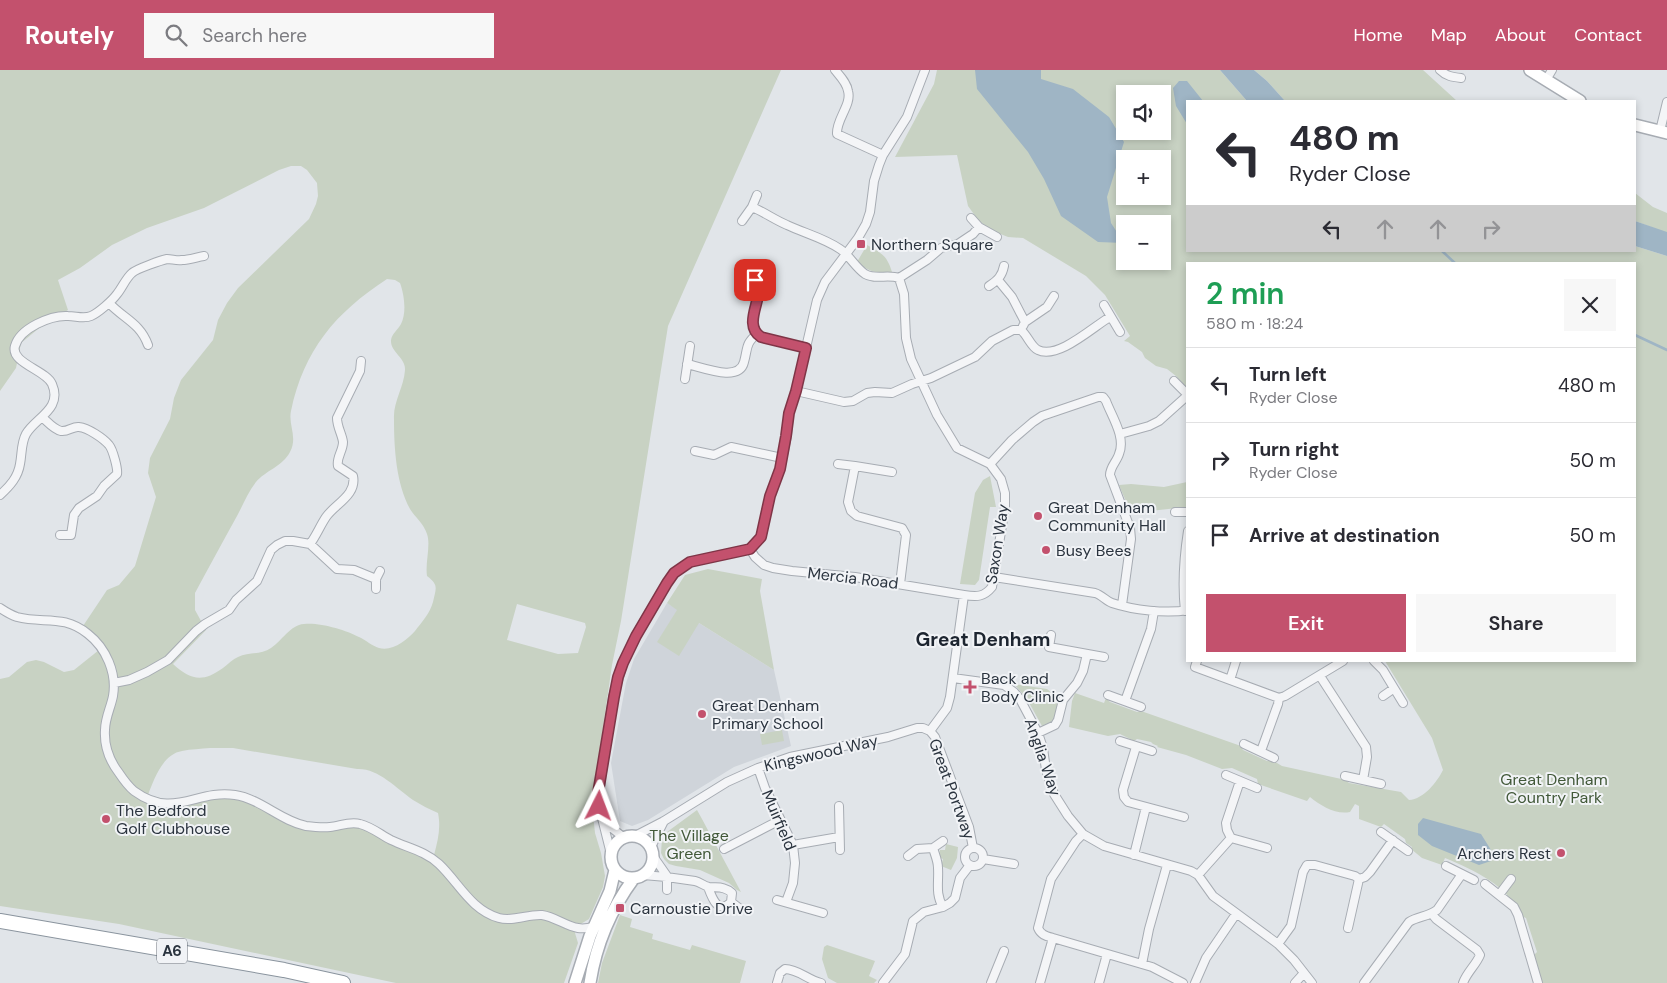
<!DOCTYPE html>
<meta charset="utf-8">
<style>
:root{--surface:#fff;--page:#f7f7f7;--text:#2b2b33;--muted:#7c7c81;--line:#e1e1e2;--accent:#c3516d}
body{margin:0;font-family:"DM Sans",sans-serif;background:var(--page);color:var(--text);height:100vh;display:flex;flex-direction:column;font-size:19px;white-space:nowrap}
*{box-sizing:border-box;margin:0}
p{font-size:16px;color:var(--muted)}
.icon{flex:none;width:28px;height:28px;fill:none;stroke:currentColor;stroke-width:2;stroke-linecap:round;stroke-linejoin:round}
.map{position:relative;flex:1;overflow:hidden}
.side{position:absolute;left:1186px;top:192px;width:450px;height:400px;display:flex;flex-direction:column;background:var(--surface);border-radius:0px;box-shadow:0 2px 8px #0003}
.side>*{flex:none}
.top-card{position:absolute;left:1186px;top:30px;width:450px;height:152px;border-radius:0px;box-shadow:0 2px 8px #0003;background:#fff;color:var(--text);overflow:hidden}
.fabs{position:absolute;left:1116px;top:15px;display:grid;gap:10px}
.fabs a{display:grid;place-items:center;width:55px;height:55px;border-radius:0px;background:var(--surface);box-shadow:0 2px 8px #0003;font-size:25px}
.pin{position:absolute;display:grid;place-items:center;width:42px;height:42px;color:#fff;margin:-21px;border-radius:10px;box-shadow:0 2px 8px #0006}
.me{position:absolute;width:55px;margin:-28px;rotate:3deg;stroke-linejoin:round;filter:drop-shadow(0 0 4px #0008)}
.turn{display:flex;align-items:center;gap:18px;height:105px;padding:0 20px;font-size:22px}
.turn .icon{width:65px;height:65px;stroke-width:2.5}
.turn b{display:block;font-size:35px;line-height:42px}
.lanes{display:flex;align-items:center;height:48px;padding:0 20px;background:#0003;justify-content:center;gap:25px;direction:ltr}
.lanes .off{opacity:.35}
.round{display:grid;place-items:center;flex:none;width:52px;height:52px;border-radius:0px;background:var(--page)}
.head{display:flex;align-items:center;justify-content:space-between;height:85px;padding:0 20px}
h1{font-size:30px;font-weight:600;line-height:38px;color:#1e9e55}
.button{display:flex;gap:10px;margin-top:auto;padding:10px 20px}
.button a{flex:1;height:58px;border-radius:0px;background:var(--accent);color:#fff;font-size:20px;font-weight:600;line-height:58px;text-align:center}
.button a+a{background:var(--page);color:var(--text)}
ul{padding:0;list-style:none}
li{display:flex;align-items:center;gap:15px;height:75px;padding:0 20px;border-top:1px solid var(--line)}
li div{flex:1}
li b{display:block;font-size:19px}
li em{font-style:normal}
header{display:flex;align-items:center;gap:30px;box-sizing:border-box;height:70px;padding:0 25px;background:var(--accent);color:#fff}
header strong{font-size:24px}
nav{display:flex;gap:28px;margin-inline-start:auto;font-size:18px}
.search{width:350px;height:45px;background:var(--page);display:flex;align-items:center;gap:12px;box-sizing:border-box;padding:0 18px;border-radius:0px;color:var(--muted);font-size:19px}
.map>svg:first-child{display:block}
</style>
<header>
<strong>Routely</strong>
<div class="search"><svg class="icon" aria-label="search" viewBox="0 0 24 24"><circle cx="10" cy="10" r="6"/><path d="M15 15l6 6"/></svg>Search here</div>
<nav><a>Home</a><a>Map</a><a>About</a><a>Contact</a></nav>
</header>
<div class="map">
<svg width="1667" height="913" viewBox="0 0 1667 913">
<rect width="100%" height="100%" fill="#e1e5e9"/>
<path fill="#cfd4da" d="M667,533L774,600L791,676L734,697L648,750L632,756L620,751L611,693L626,613L634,589Z"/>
<path fill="#c8d2c3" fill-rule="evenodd" d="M0,0H781L668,256L621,551L612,595L592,735L595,763L601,783L605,806L603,817L589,849L579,855L575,863L578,873L564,913H396L119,854L0,836V609L9,607L27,592L36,590L44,592L64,602L74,600L99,580L81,559L107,520L119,515L135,496L156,427L148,403L150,388L170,349L174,328L181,310L213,270L218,250L227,233L238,218L309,149L316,134L318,126L317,113L307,100L301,96H291L279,100L204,138L147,158L112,175L80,198L58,210L68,240L38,259L21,273L16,298L0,321ZM387,209L395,210L400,213C404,224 407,242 401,254C398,260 392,263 391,270C390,282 406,288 405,300C404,317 393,332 394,349C394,378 396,413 410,439C415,447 424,454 427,464C431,475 425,493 427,506C439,515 436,518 433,532C430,543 422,552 415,561C407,570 392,582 379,578C372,576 366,570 359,567C346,560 319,552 304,554C290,555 282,571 271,578C261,585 248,582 238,587C233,589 228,594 223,598C202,613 191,610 173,594L206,560L195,540V523C209,497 223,471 237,446C243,435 248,422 256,412C265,401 283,396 290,382C298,367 288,355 291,341C304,280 335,243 387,209ZM517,534L585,553L586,557L578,583L558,584L507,570ZM210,678H233L357,699C378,698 396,718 413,730C421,735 429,739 438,743C441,758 438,770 434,785L395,769L378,758L364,751L329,754L301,751L248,725L168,730L148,725C154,709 163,684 182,681C191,679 201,679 210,678Z
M937,0H1220L1247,31H1188V181H1635V176L1667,186V913H1541L1533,886L1537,882L1526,848L1521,846C1509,816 1474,800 1445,788L1442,795L1422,788L1411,779L1412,777L1406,773L1405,769L1384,754L1381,757L1359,749V736L1355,734L1350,742C1336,745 1321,736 1310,727L1307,731L1258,714L1257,709L1232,698L1222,699L1186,685L1157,677L1158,676L1153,674L1151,672L1137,669L1134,671L1120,664L1108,666L1069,657L1072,631L1075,623L1104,633L1106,628L1110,632L1137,642L1141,641L1241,676L1243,680L1267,691L1272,690L1282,696L1346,710L1349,713L1401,722L1409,730C1424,729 1437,712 1443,700L1432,668L1385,591H1635V194H1188L1187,318L1176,306L1167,299L1156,296L1145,288L1142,282L1128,272L1124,271L1130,266L1105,225L1086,206L1023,168L1008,167L993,161L979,151L968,136L957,85L895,87L934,14ZM1125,24H1162V61H1125ZM1125,89H1162V126H1125ZM1125,154H1162V191H1125Z
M1254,0H1423L1457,31H1285L1267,11Z
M1635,123L1653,137L1667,143V163L1635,151Z
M867,175C881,183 887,185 892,202C875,204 870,202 857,192Z
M990,406L996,437H990L979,510L975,515L960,514L975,423L983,410Z
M1187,412V437L1131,443L1119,415L1131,414L1164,417Z
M708,499L762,509L760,521L774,600L699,553L679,586L657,572L677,540L667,533L685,505Z
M1014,614L1047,619L1058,628L1056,633L1058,634L1055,650L1042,656L1027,629Z
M782,660L784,671L762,675L760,664Z
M697,740L702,749L741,822L737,820L729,813L700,800L676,796L669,794L664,789L661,783L662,769L667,762Z
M946,774L958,777L957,788L951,800L941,796L943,789L938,787L940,780H945Z
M620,845L632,849L630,857L653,864L652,869L690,880L692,875L746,891L740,913H598L602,893Z
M827,875L875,891L869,906L877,910L874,913H837L828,908L822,889L824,877Z"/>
<path fill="#9fb5c5" d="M975,0H1041V9L1073,19L1109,47L1124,72L1107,127L1111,153L1124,173L1098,172L1061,146L1044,109L1028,82L977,19Z
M1220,0H1254L1267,11L1285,31H1247Z
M1179,11H1187L1203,31H1188L1187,54L1176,36L1173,18Z
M1635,151L1667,162V186L1635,176Z
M1423,748L1481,764L1491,780V791L1479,795L1432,776L1418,765V754Z"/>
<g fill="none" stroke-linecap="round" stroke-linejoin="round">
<path stroke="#9fb5c5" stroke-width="2.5" d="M1442,181L1456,194
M1635,265L1667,280"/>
<defs>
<path id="street" d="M835,0C840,6 847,13 848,21C852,35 836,49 837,64L883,85
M1440,0C1446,6 1452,7 1461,8
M1546,10L1552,0
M1660,61L1667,32
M971,148L979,157L997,167
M742,151L752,137L757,125
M745,203L758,214C759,229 745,256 761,267L806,278
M899,208L927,190L941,178L958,174L973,164L979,157
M998,210L1012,227L1025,252
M989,216C998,210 1002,206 1004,196
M109,233C124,249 140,253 148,275
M1104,235L1120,262
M1023,256L1025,252L1047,237L1054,226
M687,294C702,297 739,313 744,292C748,278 745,274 757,264
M685,309L690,276
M1174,311L1188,325
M796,321L844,332L853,331L867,323L875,322L892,323L912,314L931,308L975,287L992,271L1013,260H1021C1028,266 1031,277 1038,280C1058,290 1094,256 1110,247
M42,347C48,352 53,359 61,361C68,362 73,356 79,357C88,358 103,368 109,375C113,380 118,399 117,404L104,416L97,426L79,438L74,445L71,465H60
M1120,364L1149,356L1159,351L1188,325
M695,381L714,385L731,377L782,388
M838,394L855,396
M990,394L1012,370L1033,352L1042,346L1098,327H1103L1106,331C1112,347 1126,367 1119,384C1117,391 1110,397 1110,405L1130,458L1131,469L1122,535
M892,402L855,396L848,432L851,441L857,446L902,458L906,465L900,514
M0,425C10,416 18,407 20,394C22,384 21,373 26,364C35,348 63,339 52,314C46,300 10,293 15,276C20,258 51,245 68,246C76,246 84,249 91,246C98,243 112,231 117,224C122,218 126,208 132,203C136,199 162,190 167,189C172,189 177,191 182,190C189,190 197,187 204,186
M1175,442H1188
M310,474C316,466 320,456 326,447C335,434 357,425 353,406L338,396C336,388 343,381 343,372C342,364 337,357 337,348L360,301L361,291
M750,479L755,487L764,495L773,498L792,501L855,507L964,525C977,527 984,527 992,517L1005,437V423L1001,409L990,394L957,378L937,345L911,289L906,268L904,224L899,208C888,204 875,210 865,204C855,197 850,186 840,179C824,168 804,163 787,155C775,150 764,142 752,137
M994,507L1095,523C1102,525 1106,531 1112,533C1133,540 1166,544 1188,540
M376,519V509L380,501
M0,538C6,542 11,545 17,547C44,554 63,544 88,564C106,578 117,603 113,626C111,637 105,648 105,660C104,676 109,690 119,703C123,709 128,716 134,721C174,750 196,719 235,725C261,729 281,751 306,756C314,757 322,758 330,757C340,756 350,751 360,754C372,757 381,765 391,770C408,778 425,781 439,794C459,813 471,840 499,848C513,852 528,844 542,845C555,847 566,856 578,858C583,859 589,858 594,857
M1185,541C1182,514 1184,487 1188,461
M1051,565L1049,577L1104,587
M1197,591L1195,597L1279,628L1285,626L1343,591
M1374,591L1383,600L1403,633
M1320,606L1366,677L1367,687L1363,710
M953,608L1004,615L1014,622L1020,629L1038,663L1043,678L1046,700L1054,724L1068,746L1083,764L1104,776L1191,801L1198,805L1213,826L1278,874L1294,890L1312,913
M1230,610L1236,591
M114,613L129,610L147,602L168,590L196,561L205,554L229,540L236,530L257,511L271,480L277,475L285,471H293L310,474L337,499L354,500L376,509
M1108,625L1141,637
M1383,626L1393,619
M1125,631L1151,559L1154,541
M930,661L947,638L950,627L964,525
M1038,663L1055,655L1058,650L1063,630L1077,613L1083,601L1087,584
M1120,671L1152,681
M1244,674L1274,688
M1136,677L1123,720L1124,727L1128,732L1184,747
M1261,681L1278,634L1279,628
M758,698L765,718L793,775L795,793L793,813L786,832
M1226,705L1257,718
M1345,706L1381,714
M839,736L840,780
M603,751L623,767
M1381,762L1408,781
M1083,764L1076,771L1051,809L1038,858C1041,865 1046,866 1053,868L1152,897L1183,913
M635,766L664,751L727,712L758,698L790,687L888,667L917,658H923L930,661L935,667L969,757L973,778
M1231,768L1267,778
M793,775L839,767
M651,777L664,751
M933,778C935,785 938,791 938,798C939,812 935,824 943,837
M965 787a9 9 0 1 1 18 0a9 9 0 1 1-18 0Z
M724,779L780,750
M611,784L599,736V723L613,627L619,607L623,593L636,566L667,513L674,503L690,492L750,479L761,467L770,426L780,399L787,366L789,343L796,321L817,230L825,212L858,168L866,154L870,142L874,111L879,95L883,85L907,47L925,0
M1134,785L1146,737
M653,786L667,806V820
M908,786L917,779L933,778L943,771
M983,789L1014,794
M1446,796L1474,810
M643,805C661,806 678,808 695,811C700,812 704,816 709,817C718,818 724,816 732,823L731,832C718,845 712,828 708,817
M1198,805L1231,768L1227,760L1226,753L1240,711
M1485,814L1514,837L1518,845L1538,913
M1499,825L1511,809
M777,830L823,843
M731,832L739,838
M1432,844L1436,849L1477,880L1480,885C1476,895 1467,902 1463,913
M1348,858L1359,809
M1278,874L1291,856L1303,802L1307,795H1315L1355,806L1359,809L1365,807L1370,802L1393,770
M1142,894L1149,859L1167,795
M777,913L780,903L785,899C798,899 808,910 821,913
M883,913L905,884L913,851L924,842L943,837L950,833L955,828L960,808L970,795
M991,913L1004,881
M1040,913L1053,868
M1099,913L1107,884
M1195,913L1206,888L1236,844
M1295,913L1304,903
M1364,913L1409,852C1418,846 1428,847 1437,840L1462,804"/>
<path id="secondary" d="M1530,0L1580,31
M1635,55L1667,63
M611 787a21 21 0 1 1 42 0a21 21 0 1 1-42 0Z
M575,913L590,866L610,821L615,800
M590,913C596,874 611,839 634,808"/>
<path id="highway" d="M0,851L284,900L343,913"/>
</defs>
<use href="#street" stroke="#a7acb3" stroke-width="10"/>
<use href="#secondary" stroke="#a7acb3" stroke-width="14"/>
<use href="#highway" stroke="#8a949e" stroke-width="16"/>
<use href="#street" stroke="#f4f5f7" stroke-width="8"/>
<use href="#secondary" stroke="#fff" stroke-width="11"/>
<use href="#highway" stroke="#fff" stroke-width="14"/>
</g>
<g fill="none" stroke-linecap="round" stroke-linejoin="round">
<defs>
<path id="route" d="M599,736L598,723L614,627L618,607L623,593L636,566L667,513L674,503L690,492L750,479L761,467L770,426L780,399L786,366L789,343L796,321L806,278L761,267C740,253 768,224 755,210"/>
</defs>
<use href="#route" stroke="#7f3547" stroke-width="12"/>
<use href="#route" stroke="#c3516d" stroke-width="9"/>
</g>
<g fill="#c3516d" stroke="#f1f3f6" stroke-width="2">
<rect x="856" y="169" width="10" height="10" rx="2.5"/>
<circle cx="1038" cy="446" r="5"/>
<circle cx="1046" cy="480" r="5"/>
<path d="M967.5 609.5h5v5h5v5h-5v5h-5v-5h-5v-5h5z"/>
<circle cx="702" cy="644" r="5"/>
<circle cx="106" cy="749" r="5"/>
<circle cx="1561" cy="783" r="5"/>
<rect x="615" y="833" width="10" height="10" rx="2.5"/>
</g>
<g text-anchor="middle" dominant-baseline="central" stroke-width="4" stroke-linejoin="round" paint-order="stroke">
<rect fill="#f1f3f6" stroke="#666d76" stroke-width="1" x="157" y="868.5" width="30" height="25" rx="4"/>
<g font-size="15" font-weight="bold" fill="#2b343f">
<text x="172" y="881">A6</text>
</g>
<g font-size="16" fill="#2b343f" stroke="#f1f3f6" text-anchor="start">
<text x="871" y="174">Northern Square</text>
<text x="1048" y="437">Great Denham<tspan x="1048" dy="18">Community Hall</tspan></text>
<text x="1056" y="480">Busy Bees</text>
<text x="981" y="608">Back and<tspan x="981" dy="18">Body Clinic</tspan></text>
<text x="712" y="635">Great Denham<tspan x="712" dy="18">Primary School</tspan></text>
<text x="116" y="740">The Bedford<tspan x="116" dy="18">Golf Clubhouse</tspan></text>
<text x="1551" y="783" text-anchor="end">Archers Rest</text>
<text x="630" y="838">Carnoustie Drive</text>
</g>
<g font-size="16" fill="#2b343f" stroke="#f1f3f6">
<text transform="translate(997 474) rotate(-81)">Saxon Way</text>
<text transform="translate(853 508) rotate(7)">Mercia Road</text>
<text transform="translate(821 683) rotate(-13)">Kingswood Way</text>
<text transform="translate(1043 687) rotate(71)">Anglia Way</text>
<text transform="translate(952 719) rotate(70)">Great Portway</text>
<text transform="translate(779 750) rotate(67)">Muirfield</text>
</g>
<g font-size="16" fill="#425939" stroke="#f1f3f6">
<text x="1554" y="709">Great Denham<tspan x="1554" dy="18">Country Park</tspan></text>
<text x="689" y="765">The Village<tspan x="689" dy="18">Green</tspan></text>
</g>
<g font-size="19" font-weight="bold" fill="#1d2530" stroke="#f1f3f6">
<text x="983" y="569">Great Denham</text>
</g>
</g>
</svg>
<div class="fabs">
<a><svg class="icon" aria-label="sound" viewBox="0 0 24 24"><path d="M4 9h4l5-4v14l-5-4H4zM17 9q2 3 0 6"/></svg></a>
<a>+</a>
<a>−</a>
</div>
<div class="pin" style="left:755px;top:210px;background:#d93025"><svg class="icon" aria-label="arrive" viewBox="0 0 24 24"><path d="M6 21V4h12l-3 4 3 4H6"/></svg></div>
<svg class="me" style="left:599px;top:736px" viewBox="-20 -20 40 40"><path d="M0-17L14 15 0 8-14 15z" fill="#c3516d" stroke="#fff" stroke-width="4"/></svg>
<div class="top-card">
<div class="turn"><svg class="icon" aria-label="left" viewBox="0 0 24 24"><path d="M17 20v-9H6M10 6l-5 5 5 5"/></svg><div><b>480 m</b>Ryder Close</div></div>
<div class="lanes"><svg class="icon" aria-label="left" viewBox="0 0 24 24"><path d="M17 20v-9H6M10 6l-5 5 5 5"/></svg><svg class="icon off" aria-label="ahead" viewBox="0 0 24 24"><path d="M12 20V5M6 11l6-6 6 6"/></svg><svg class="icon off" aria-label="ahead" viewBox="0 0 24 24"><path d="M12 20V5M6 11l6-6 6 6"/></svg><svg class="icon off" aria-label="right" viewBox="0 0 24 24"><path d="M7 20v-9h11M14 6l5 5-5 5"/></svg></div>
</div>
<section class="side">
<div class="head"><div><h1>2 min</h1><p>580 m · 18:24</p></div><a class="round"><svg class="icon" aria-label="close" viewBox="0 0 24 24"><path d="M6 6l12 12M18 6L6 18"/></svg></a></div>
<ul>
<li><svg class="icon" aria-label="left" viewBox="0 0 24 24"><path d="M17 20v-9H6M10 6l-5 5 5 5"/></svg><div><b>Turn left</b><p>Ryder Close</p></div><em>480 m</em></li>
<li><svg class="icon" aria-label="right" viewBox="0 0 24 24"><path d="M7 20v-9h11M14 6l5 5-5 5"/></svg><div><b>Turn right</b><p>Ryder Close</p></div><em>50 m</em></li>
<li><svg class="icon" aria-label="arrive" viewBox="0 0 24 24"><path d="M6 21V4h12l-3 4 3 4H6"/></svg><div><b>Arrive at destination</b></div><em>50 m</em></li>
</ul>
<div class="button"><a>Exit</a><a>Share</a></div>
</section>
</div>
